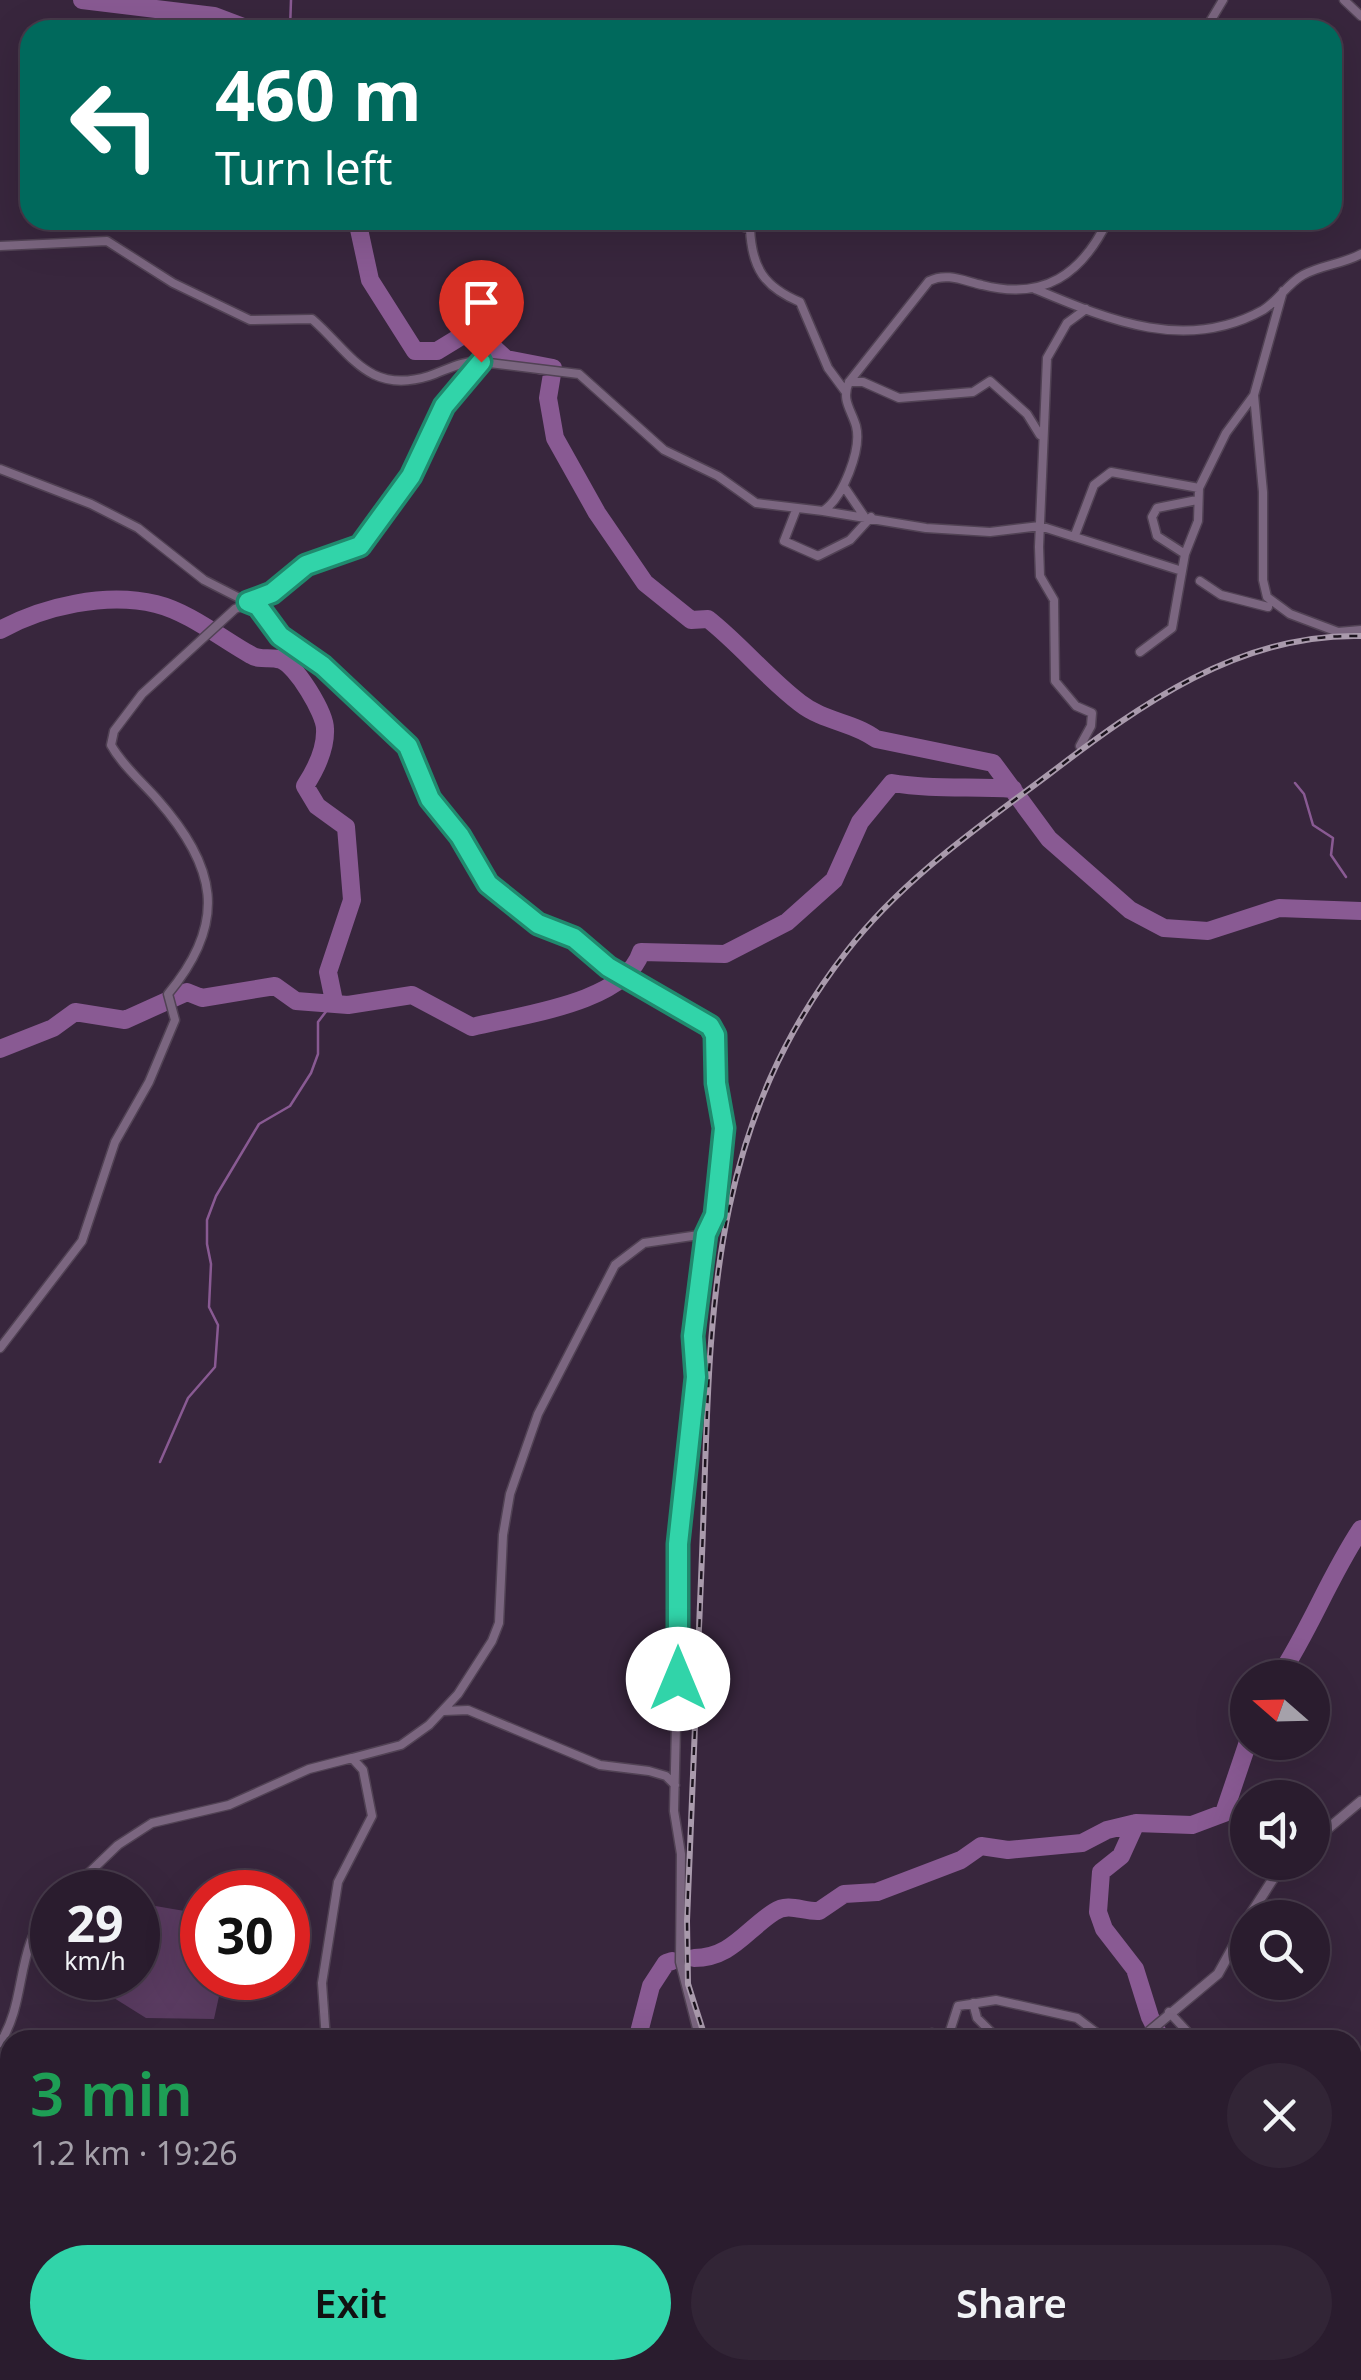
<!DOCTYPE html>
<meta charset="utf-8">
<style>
:root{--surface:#2a1c2e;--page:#322536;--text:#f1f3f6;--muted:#a5a1aa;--line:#463a4a;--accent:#31d4a9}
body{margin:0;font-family:"Noto Sans",sans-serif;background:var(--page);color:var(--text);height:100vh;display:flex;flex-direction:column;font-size:38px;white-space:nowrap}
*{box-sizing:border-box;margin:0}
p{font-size:32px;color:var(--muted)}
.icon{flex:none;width:55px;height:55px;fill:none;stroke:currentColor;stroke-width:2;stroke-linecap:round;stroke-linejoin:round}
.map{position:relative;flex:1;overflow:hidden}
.panel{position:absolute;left:0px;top:2030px;width:1362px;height:350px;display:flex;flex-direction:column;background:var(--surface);border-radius:30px 30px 0 0;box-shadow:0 10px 40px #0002,0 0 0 2px var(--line)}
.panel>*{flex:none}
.top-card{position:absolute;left:20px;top:20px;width:1322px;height:210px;border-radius:30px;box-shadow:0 10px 40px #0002,0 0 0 2px var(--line);background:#00695c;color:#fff;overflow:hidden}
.needle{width:65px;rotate:290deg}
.tools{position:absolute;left:1230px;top:1660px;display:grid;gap:20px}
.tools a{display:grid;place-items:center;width:100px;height:100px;border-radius:50%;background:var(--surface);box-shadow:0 10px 40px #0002,0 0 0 2px var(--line);font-size:50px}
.speed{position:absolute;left:30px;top:1870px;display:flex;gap:20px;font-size:50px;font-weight:700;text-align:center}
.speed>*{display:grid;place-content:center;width:130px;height:130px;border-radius:50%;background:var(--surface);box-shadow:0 10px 40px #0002,0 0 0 2px var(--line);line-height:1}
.speed small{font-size:25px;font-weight:400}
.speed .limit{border:15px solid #d22;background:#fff;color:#111}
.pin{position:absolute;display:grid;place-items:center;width:85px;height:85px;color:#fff;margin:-102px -42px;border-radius:50% 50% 50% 0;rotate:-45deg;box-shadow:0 0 10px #0007}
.pin .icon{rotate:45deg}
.me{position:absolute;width:110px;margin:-55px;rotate:0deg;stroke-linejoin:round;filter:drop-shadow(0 0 8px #0008)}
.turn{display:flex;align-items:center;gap:35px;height:210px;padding:0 30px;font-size:45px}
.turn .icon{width:130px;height:130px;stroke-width:2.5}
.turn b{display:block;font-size:70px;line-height:85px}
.round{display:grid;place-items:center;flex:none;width:105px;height:105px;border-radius:52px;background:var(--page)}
.overview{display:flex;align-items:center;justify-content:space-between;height:170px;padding:0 30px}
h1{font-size:60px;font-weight:600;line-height:75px;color:#1e9e55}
.button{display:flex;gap:20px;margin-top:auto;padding:20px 30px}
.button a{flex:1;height:115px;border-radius:60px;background:var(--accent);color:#111;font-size:40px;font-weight:600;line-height:115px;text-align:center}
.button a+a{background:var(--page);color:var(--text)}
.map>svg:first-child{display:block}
</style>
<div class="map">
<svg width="1361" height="2380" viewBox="0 0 1361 2380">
<rect width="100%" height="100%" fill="#38263d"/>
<path fill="#5b3c62" d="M138,1903L202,1914V1978H223L214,2019L146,2018L82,1978H138Z"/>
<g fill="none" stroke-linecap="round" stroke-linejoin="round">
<path stroke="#895a93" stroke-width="2.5" d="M290,30L291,0
M1295,783L1304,794L1313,825L1333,838L1331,855L1346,877
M160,1462L188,1398L215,1367L218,1325L209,1307L211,1264L207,1244V1220L216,1196L259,1124L290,1106L311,1073L318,1054V1022L334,1001"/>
<path stroke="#895a93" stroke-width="18" d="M82,0L214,16L251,30
M357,220L370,280L415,351H437L473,329L506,359L553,368L548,398L555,438L597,513L645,583L691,620L708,619C741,645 767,678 800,703C824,722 854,722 876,739L993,763L1049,839L1130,910L1164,928L1208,931L1279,908L1361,911
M0,630C44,606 106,592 156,604C189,612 222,639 251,655C260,661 271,656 281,660C296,665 325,713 325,729C326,749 316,769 305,786L317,806L346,827L352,900L328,972L334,1001
M0,1049L53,1028L75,1012L125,1020L187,992L202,998L275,986L296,1001L348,1005L412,995L472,1027C520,1015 625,1003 641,952L725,954L787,922L834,880L860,822L892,783C933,790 972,786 1013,789
M1278,1678C1310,1630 1329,1577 1361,1529
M1136,1823L1121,1856L1101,1872L1098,1912L1104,1929L1135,1969L1150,2017L1159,2035L1169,2040
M694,1958C731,1958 746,1930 774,1912C789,1902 803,1912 819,1911L844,1894L877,1892L961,1860L981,1846L1008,1850L1082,1843L1107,1830L1136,1823L1192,1825L1224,1813L1248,1742
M637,2040L651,1986L666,1963L672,1961
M0,2248L10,2246
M1322,2380L1325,2370"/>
<defs>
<path id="minor" d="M1344,0L1361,16
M1205,30L1223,0
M723,220L750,229C752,268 764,287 800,302L828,368L845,391
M0,246L107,241L173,283L250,320L312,319C351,353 368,395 429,376C447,370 462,360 481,362
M1035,289C1109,320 1186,353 1263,310C1278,301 1287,284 1303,275C1321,265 1343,264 1361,254
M1283,291L1254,395L1263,492V580L1267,597L1290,614L1338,632L1361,630
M849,382H863L899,398L973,392L990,381L1027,414L1040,435
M0,469L91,504L138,528L204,580L257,607L279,636L323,666L408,746L430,799L497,892L538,924L574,938L608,967L710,1025L715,1035L716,1083L724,1128L715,1215L706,1234L693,1336L696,1377L682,1472L674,1811L681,1854L680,1962L700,2040
M845,488L864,516
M796,510L784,541L818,556L850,540L871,517
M823,511L926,528L990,532L1040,526L1182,571
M1075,535L1094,485L1111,472L1199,488
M1185,554L1157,536L1152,517L1157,508L1197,500
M1200,581L1221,595L1268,607
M1140,652L1172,628L1185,554L1198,521L1199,488L1226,433L1254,395
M1080,746L1091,726L1092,713L1076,706L1055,681L1054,600L1040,576L1039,547L1047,358L1067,323L1086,309
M0,1348L82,1241L115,1142L149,1082L175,1020L168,994C229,921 216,866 157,799C142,782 122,765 111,745L114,731L142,694L235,609L272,593L305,565L359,545L411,476L443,406L481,362L579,374L664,450L718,476L756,503L823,511C843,498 862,449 856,426C851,409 841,400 849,382L929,281C947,272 964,281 982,285C1044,301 1082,274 1108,220
M444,1711L468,1710L600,1765L649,1771L666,1776L675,1785
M352,1758L401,1745L429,1725L458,1694L492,1641L499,1623L503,1535L510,1494L538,1414L615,1265L644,1243L706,1234
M69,1892L118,1845L152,1823L229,1805L309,1769L352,1758L363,1770L372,1816L338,1882L322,1983L326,2040
M973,2003L977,2018L999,2040
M1169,2012L1195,2040
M923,2040L932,2033L940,2038L949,2034L958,2006L996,2000L1077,2018L1106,2040
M0,2043C28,2000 14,1946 52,1907
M1352,2239L1361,2246
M566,2370L597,2380
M957,2370L965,2380
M368,2380L373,2370
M475,2380L483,2370
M638,2380L642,2370"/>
<path id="tertiary" d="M1312,1842L1361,1801
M1248,1918L1284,1862
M1139,2040L1218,1974L1248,1920
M897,2380L909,2370"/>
</defs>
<use href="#minor" stroke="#514254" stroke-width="11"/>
<use href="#tertiary" stroke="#514254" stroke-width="12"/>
<use href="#minor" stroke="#7b6680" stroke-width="8"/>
<use href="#tertiary" stroke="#7b6680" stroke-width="9"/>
<defs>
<path id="rail" d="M706,2040L688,1984L687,1921C691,1799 698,1677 702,1555C711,1332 701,1138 847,951C903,879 976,829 1048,775C1140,705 1239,633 1361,636
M1352,2278L1361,2280"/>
</defs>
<use href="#rail" stroke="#a99aac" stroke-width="6"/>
<use href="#rail" stroke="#1b131d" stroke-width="2.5" stroke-dasharray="8" stroke-linecap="butt"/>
</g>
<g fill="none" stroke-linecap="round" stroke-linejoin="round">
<defs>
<path id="route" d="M481,362L444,406L411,476L360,546L306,565L272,593L248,602L258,606L280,636L323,666L408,746L430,799L460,836L488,884L538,924L574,938L608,967L710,1026L715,1035L716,1083L724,1128L715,1215L706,1234L693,1336L696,1377L678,1544V1679"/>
</defs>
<use href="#route" stroke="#208a6e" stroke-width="25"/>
<use href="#route" stroke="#31d4a9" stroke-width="18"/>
</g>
</svg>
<div class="tools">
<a><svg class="needle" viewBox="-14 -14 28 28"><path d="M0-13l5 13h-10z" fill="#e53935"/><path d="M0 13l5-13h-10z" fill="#a5a1aa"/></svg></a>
<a><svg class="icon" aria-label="sound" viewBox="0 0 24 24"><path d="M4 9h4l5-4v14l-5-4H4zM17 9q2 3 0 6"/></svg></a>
<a><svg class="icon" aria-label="search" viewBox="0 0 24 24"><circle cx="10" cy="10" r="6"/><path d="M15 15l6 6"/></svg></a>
</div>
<div class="speed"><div>29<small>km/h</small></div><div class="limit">30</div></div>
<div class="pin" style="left:481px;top:362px;background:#d93025"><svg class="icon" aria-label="arrive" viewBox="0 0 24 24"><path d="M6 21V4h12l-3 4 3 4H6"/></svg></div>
<svg class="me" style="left:678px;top:1679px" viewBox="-20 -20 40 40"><circle r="19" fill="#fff"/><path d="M0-13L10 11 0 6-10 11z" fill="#31d4a9"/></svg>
<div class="top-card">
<div class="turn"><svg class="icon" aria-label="left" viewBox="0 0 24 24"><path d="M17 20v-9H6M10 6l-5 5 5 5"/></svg><div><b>460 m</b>Turn left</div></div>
</div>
<section class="panel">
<div class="overview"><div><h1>3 min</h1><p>1.2 km · 19:26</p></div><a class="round"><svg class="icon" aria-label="close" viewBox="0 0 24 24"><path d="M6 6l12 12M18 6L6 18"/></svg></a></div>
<div class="button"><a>Exit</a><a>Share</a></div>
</section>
</div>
